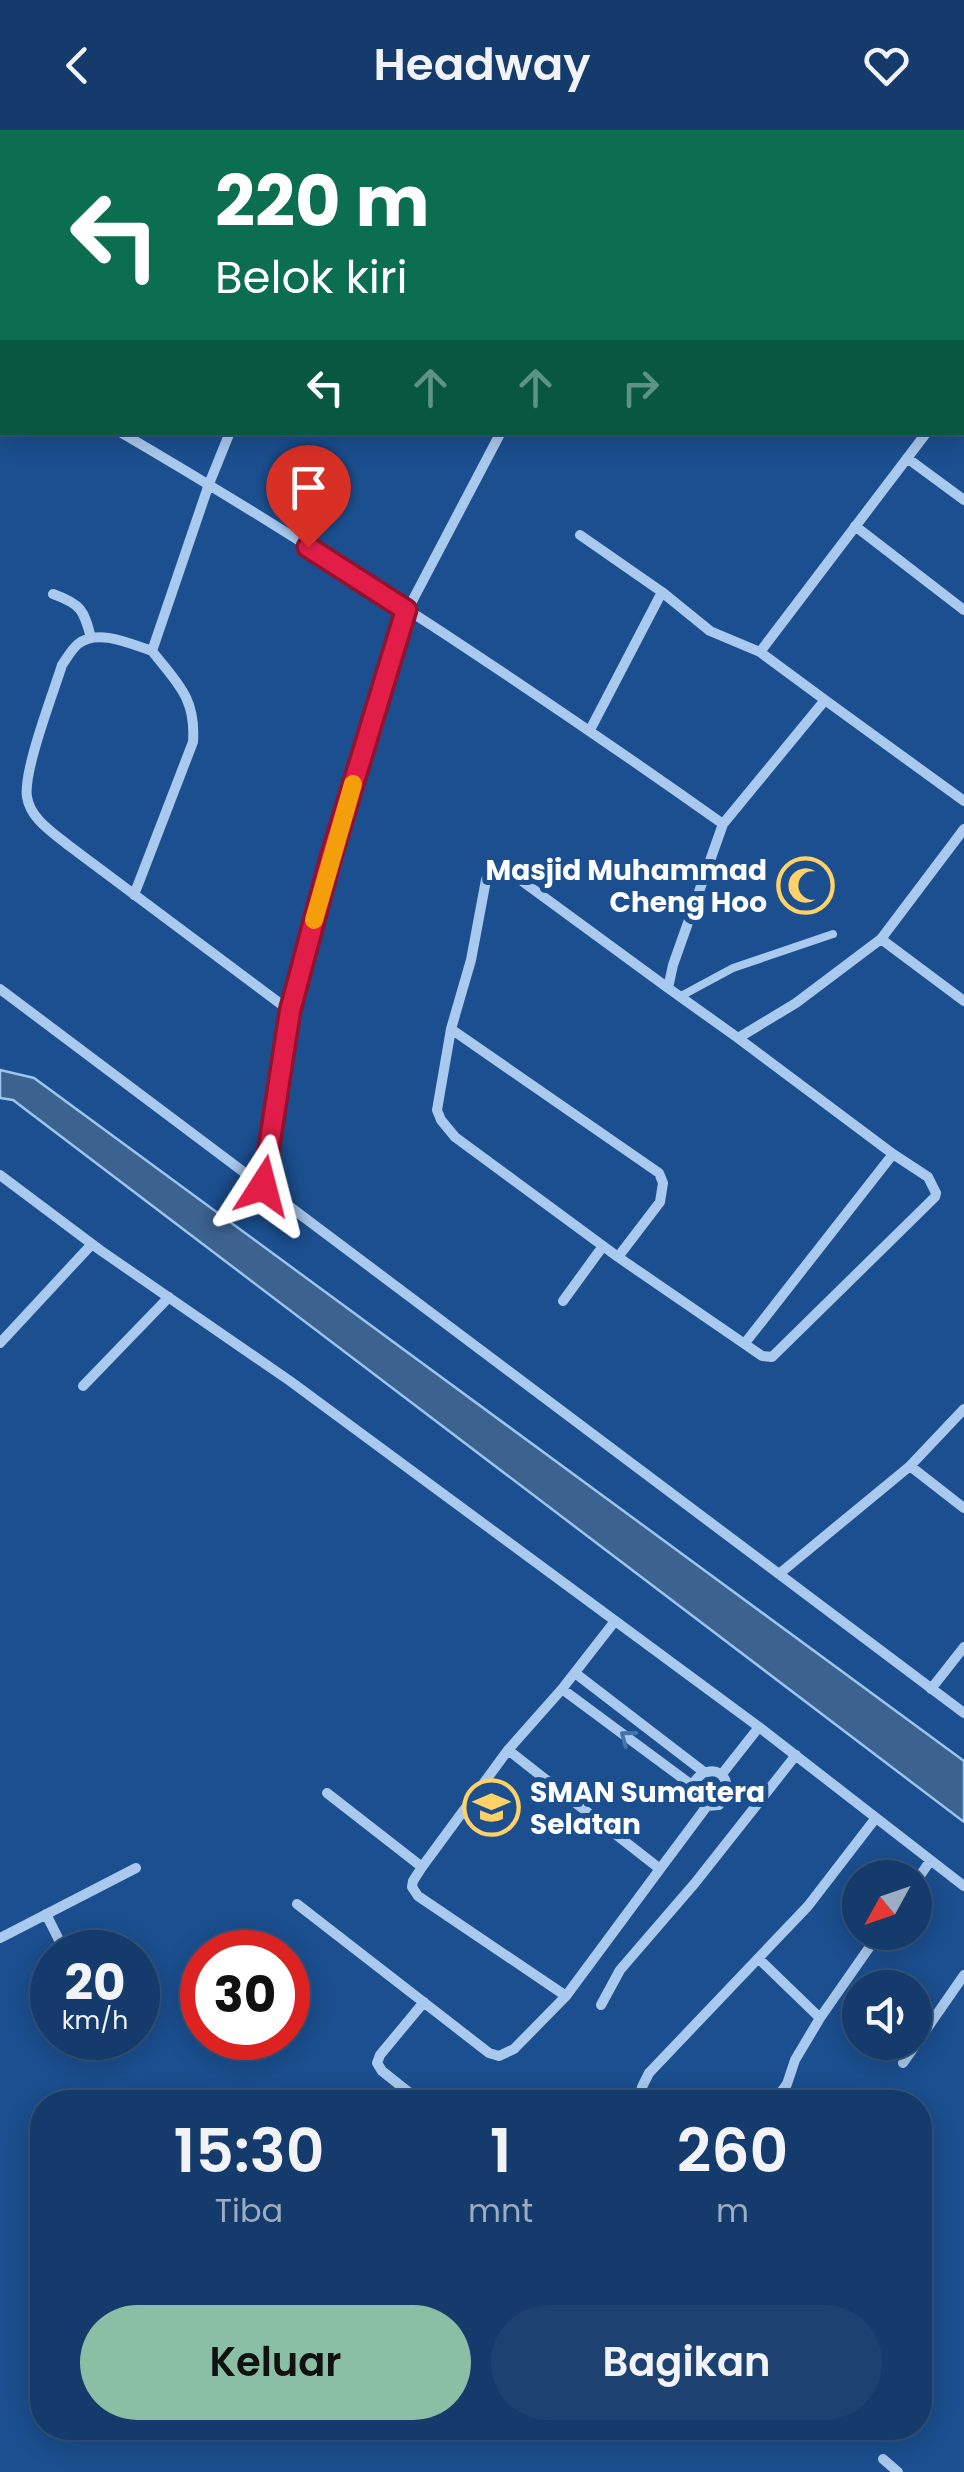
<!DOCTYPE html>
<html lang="id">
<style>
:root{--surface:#143b6b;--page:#1d4271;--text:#f1f3f6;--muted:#9dadc1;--line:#33557e;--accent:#8abfa5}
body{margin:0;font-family:Poppins,sans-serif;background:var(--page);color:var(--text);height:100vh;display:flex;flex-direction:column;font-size:38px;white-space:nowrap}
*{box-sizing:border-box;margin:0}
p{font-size:32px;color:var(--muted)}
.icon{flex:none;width:55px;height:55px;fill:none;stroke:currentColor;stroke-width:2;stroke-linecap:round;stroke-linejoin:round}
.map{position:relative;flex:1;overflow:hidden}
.sheet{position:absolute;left:30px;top:1960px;width:902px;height:350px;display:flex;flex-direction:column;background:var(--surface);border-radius:40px;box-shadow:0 5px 25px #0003,0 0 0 2px var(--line)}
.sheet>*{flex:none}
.guide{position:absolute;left:0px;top:0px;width:965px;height:305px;box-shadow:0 5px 25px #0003,0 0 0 2px var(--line);background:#0b6e4f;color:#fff;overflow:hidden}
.needle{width:65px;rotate:230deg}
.tools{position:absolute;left:842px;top:1730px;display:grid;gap:20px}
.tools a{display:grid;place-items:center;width:90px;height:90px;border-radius:50%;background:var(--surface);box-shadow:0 5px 25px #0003,0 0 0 2px var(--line);font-size:50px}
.speed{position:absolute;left:30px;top:1800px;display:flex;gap:20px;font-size:50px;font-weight:700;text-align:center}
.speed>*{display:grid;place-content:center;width:130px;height:130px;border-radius:50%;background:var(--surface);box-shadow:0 5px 25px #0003,0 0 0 2px var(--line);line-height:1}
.speed small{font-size:25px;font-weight:400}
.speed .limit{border:15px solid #d22;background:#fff;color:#111}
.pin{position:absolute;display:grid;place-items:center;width:85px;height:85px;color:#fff;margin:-102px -42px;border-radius:50% 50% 50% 0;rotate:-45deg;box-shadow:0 0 10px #0007}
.pin .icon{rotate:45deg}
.me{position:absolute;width:110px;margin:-55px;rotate:9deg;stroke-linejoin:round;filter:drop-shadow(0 0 8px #0008)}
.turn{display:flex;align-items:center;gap:35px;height:210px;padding:0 50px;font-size:45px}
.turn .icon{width:130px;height:130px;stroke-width:2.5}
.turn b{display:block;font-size:70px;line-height:85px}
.lanes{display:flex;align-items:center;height:95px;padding:0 50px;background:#0003;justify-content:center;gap:50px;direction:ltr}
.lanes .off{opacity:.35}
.eta{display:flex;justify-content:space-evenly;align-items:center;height:170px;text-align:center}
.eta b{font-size:60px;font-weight:600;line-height:70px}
.primary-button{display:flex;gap:20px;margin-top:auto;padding:20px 50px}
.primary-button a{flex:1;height:115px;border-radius:60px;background:var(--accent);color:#111;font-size:40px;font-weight:600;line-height:115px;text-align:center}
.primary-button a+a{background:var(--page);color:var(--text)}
header{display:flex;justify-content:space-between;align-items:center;height:130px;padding:0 50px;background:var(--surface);font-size:45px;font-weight:600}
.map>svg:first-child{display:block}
</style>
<header><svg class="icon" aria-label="back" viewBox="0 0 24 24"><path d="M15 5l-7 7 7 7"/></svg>Headway<svg class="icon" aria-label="heart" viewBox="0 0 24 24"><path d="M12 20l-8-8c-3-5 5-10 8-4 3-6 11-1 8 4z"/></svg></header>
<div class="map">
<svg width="964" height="2342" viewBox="0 0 964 2342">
<rect width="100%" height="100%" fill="#1b4f8f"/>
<path fill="#3c6290" stroke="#9cc4f0" stroke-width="2.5" d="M0,940L34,948L964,1631V1692L13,970L0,968Z"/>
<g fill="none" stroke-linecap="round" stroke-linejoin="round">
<path stroke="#a9c9ee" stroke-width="8" d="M681,866L733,838L833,804"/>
<path stroke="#a9c9ee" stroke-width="10" d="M389,0L393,2
M481,0V2
M741,0L745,2
M50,2L51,0
M214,2L215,0
M962,164L964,165
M0,179L2,170
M0,233L2,234
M962,256L964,254
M120,302C327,423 528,556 723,694L673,835L668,858L738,908L796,873L881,809L964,871
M230,302L209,354L152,521C131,514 97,498 78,514C71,520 67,528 62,535C53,564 23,641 27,667C30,688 52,702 68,715L290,881
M907,328L964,370
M855,396L964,480
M580,405L662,462
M53,464C81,474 84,480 91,508
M760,522L927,302
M590,600L662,462L710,501L760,522L825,570
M723,694L825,570L964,671
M134,765L193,612C196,568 178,554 152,521
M881,809L964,699
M668,858L511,743L498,741L486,750L471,830L451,899L437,980L441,990L455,1007L618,1127L762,1226L772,1227L935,1067L936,1063L928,1047L893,1024L738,908
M0,859L964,1583
M451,899L659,1043L663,1053L660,1072L618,1127
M0,1045L100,1120L290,1251L759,1597L964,1756
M263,1056L290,881L331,727L407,481L501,302
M563,1171L603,1116
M0,1213L92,1114
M745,1213L893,1024
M83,1256L169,1167
M910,1336L964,1378
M779,1444L910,1336L964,1279
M615,1491L562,1559L508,1620L660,1739L707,1676L719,1675L727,1666C731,1616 665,1654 707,1676
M575,1543L704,1642
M562,1559L693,1656
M931,1559L964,1517
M508,1620L422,1737L413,1751L412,1757L418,1766L566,1866
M722,1644L759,1597
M327,1663L422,1737
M915,1753L930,1731
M297,1774L489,1923L499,1926L514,1919L566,1866L660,1739
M46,1784L65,1822
M0,1808L136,1738
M759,1829L820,1888L880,1802
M601,1875L620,1840L695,1753L796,1625
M903,1933L964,1845
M421,1972L382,1941L377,1933L380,1925L424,1872
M639,1972L642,1957L649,1943L808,1776L875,1689
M774,1972L787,1954L795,1930L820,1888
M883,2329L898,2342"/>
</g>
<defs><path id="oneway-chevron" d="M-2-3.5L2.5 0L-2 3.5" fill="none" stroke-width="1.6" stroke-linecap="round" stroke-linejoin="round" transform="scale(2.5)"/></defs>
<use stroke="#4674ac" href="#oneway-chevron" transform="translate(627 1607) rotate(-143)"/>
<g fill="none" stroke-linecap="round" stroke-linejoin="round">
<defs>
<path id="route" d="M263,1056L290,881L331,727L406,480L308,417"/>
</defs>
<use href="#route" stroke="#92132f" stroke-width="25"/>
<use href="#route" stroke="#e11d48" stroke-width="18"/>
<path stroke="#f59e0b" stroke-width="18" d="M314,790L353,654"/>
</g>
<defs>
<symbol id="mosque-ring" viewBox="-11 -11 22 22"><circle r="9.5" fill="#1b4f8f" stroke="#ffd166" stroke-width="1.5"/><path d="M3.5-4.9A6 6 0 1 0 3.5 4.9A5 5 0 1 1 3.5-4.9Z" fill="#ffd166"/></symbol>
<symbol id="school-ring" viewBox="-11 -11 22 22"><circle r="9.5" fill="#1b4f8f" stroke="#ffd166" stroke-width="1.5"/><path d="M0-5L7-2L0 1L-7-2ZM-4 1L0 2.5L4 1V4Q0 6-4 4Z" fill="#ffd166"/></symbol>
</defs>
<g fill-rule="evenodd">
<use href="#mosque-ring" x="774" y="724" width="63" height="63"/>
<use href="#school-ring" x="460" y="1646" width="63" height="63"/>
</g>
<g text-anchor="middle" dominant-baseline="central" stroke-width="10" stroke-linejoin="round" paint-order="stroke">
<g font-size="28" font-weight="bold" fill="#fff" stroke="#1b4f8f" text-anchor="end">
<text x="767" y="740">Masjid Muhammad<tspan x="767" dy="32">Cheng Hoo</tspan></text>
<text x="530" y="1662" text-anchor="start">SMAN Sumatera<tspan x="530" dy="32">Selatan</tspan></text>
</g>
</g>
</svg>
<div class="tools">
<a><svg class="needle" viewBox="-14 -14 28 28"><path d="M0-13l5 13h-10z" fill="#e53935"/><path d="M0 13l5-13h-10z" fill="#9dadc1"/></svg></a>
<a><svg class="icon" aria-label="sound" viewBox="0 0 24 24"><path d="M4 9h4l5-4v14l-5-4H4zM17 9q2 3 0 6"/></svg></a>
</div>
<div class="speed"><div>20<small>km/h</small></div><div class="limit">30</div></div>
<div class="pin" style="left:308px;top:417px;background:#d93025"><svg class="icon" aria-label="arrive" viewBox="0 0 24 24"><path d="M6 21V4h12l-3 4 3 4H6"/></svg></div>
<svg class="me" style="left:263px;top:1056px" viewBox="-20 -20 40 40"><path d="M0-17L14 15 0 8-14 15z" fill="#e11d48" stroke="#fff" stroke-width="4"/></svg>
<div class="guide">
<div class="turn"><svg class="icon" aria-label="left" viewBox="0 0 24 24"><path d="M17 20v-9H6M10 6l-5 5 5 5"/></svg><div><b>220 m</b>Belok kiri</div></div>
<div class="lanes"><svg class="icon" aria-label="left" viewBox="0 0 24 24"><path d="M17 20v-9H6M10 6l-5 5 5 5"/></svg><svg class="icon off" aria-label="ahead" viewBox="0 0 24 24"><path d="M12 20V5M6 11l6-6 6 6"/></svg><svg class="icon off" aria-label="ahead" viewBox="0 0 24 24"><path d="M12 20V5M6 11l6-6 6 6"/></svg><svg class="icon off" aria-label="right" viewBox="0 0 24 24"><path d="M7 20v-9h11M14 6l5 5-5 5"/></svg></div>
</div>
<section class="sheet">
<div class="eta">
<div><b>15:30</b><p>Tiba</p></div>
<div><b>1</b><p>mnt</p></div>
<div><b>260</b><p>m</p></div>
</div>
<div class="primary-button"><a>Keluar</a><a>Bagikan</a></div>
</section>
</div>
